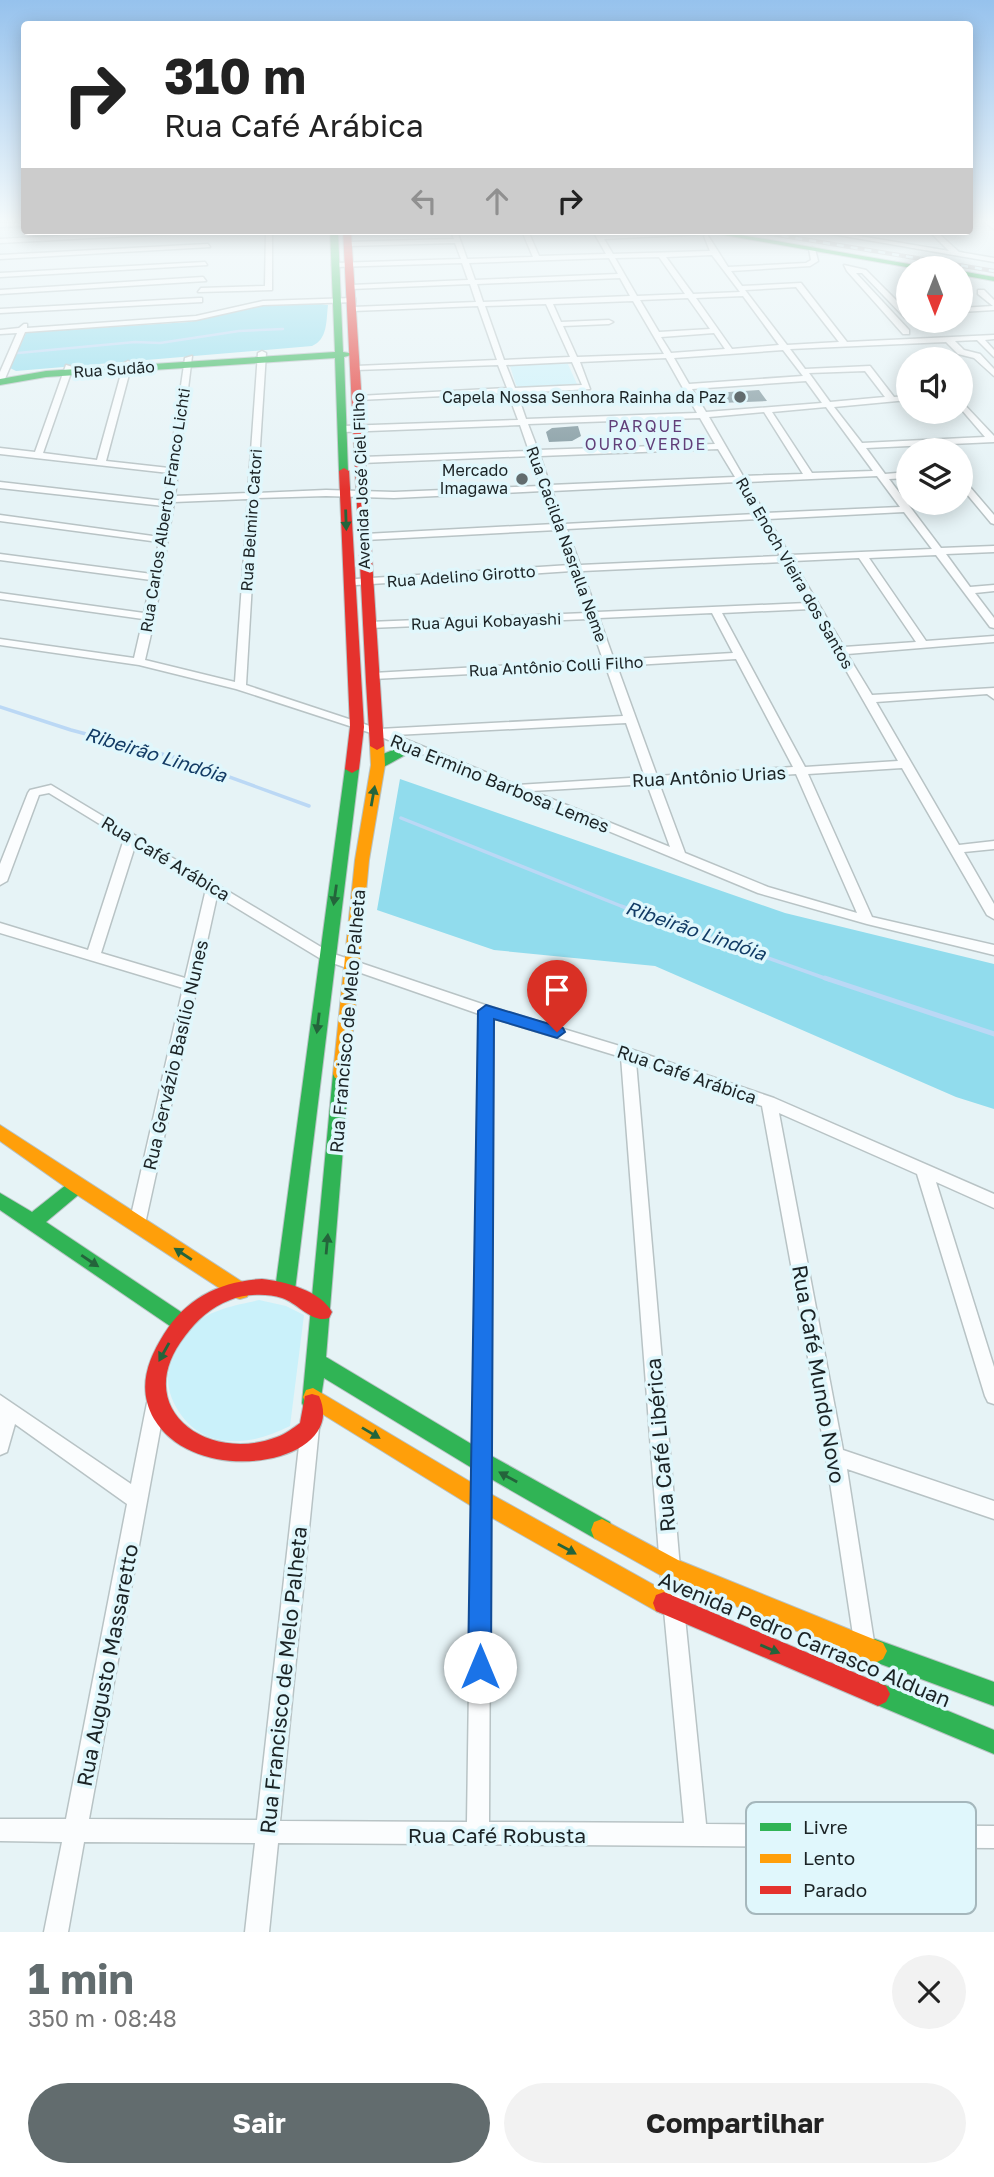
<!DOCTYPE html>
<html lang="pt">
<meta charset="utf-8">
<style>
:root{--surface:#fff;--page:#f2f2f2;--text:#222;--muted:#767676;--accent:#626c6e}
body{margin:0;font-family:"Golos Text",sans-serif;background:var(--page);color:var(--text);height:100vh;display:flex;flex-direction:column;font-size:26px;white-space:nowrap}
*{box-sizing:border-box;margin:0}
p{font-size:23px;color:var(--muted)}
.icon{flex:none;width:38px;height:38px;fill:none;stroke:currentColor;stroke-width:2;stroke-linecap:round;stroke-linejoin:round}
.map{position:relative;height:1932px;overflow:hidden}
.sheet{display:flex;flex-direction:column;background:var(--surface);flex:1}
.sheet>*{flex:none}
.top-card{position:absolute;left:21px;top:21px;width:952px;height:214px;border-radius:7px;box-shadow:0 4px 18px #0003;background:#fff;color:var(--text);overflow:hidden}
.needle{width:46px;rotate:180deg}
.controls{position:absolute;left:896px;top:256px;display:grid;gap:14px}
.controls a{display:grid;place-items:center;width:77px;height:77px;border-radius:50%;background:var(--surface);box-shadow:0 4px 18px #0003;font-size:35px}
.pin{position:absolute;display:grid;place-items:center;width:60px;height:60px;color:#fff;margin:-72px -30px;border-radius:50% 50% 50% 0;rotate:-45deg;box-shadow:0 0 7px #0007}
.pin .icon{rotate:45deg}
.me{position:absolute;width:77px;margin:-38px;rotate:0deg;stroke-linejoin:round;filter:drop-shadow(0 0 5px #0008)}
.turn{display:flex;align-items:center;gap:24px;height:147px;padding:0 28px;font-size:32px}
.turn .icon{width:91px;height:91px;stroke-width:2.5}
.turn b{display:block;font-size:49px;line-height:60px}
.lanes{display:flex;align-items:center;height:66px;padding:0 28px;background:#0003;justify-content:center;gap:35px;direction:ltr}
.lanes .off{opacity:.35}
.round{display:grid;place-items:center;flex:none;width:74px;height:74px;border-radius:37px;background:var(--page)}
.overview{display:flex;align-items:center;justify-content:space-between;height:119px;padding:0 28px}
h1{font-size:42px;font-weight:700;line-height:52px;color:var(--accent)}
.action{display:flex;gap:14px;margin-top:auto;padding:14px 28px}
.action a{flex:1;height:80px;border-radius:42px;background:var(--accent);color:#fff;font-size:28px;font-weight:700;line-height:80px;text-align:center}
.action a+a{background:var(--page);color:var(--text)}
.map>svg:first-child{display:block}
</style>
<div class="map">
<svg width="994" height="1932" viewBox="0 0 994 1932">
<rect width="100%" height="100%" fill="#e6f3f6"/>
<path fill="#caf1fa" d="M562,361L567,362L577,384L519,387L516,385L510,366L511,364Z
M259,1300L286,1306L304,1315L290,1426C266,1438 239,1446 212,1438C188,1431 167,1402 168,1377C169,1360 183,1336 195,1324C211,1309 238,1305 259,1300Z"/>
<path fill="#91dced" d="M321,304L328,305C326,321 328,339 312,346L16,371L10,368L26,333L31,332L189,322L256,306Z
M400,779L785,913L994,964V1109L956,1097L655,966L494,950L377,910Z"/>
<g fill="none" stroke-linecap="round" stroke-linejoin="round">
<path stroke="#bbd8f5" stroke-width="2.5" d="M18,353L135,342L160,343L239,331L283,329"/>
<path stroke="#bbd8f5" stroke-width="3.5" d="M0,707L71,730L177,758L309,806
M401,818L621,906L830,980"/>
<path stroke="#bbd8f5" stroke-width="5" d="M825,978L994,1034"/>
</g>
<path fill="#7f969d" d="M759,390L767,401L720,403L714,393Z
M578,426L581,436L572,441L549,442L546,432L552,428Z"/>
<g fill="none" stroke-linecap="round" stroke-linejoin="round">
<defs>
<path id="street" d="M982,220H989L994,224V229Z
M24,222V226L0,227V223Z
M147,231H186L183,233L0,243V239Z
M266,231H272V290L198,292L201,288L265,286Z
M451,231H457L467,259L533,257L522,231H528L539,256L606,254L593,231H599L602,235L699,231L701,234L604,239L613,254L710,251L704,236L707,234L728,267L806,263L811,260L809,249L812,247L815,249L818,261L810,266L731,271L742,286L801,283L847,342L994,335V339L985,340L994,350V357L977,340L955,341L964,350L980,354L994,369V376L974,358L958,354L946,342L790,349L805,369L870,366L894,397L908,396V400L834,407L862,443L985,437L961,409V401L994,436V442L866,448L885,474L908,472V478L889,479L941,548L994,546V552L946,554L970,587L994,585V591L975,593L994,618V628L990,627L936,555L869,558L926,641L994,636V642L847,654L872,695L994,688V699L987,694L876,702L959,845L994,841V849L964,852L994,904V919L987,915L902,768L808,774L872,917L994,945V955L867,924L758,893L374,734L236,689L139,665L0,645V639L134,658L143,619L0,599V593L144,613L151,580L0,560V554L152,574L159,542L0,521V515L160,537L164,506L0,488V482L165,501L169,473L0,454V448L35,452L66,365L73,367L43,453L97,460L124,363L128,361L132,363L106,461L169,468L185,358L192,356L175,496L248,493L258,353L262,351L266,353L257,493L326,490L394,492L541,486L531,456L362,463L358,460L362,457L529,451L520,425L343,432L339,429L343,426L518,420L508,393L358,400L354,398L358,396L507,388L498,365L356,370L352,368L356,366L497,360L478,306L353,311L349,309L353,307L476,302L470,284L351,289L347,287L351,285L468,280L462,263L335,267L332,265L335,263L461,259L455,243L348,246L345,244L348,242L454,239ZM712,255L740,292L693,294L666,257ZM659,257L685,294L637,296L615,258ZM609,258L618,274L475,280L469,263ZM620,278L630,296L483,302L477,284ZM796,287L839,342L787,345L745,290ZM743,296L779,345L732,349L696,298ZM688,298L710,329L659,332L640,300ZM633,301L664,354L577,357L563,326L609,324L613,322L609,320L561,322L553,304ZM546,304L570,357L504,360L485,306ZM714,333L725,349L671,353L661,337ZM783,350L803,376L689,384L674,358ZM666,358L697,413L526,419L517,393L590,389L580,362ZM572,362L582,385L515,388L506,365ZM865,371L885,397L830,402L809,373ZM806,381L822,403L706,412L692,389ZM826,407L873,471L812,473L772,412ZM764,412L803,474L743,476L709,417ZM700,418L715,444L538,450L528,424ZM718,449L735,477L550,485L540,456ZM877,476L900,507L765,513L746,482ZM738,482L756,514L564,524L552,491ZM543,491L555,524L365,534L360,537L365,540L557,530L570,565L356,579L351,582L356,585L572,571L587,613L369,622L364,625L369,628L589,619L603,660L373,673L367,676L373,679L606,667L623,716L379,729L246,685L257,498L326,496L394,498ZM248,499L235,682L145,660L155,617L174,502ZM904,512L932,549L790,555L768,519ZM759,519L780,556L580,565L567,529ZM859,558L916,642L844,647L793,561ZM783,562L807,603L597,612L582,571ZM811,609L898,761L805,767L722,613ZM712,613L733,653L614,660L599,618ZM736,659L793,767L657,776L617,666ZM626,723L645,777L517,785L395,735ZM796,774L857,913L768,887L685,853L659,783ZM647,784L670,847L532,791Z
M815,231H830L949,251L929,231H936L959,252L994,258V262Z
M208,244L210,247L0,259V255Z
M205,262L207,265L0,277V273Z
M844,265L866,270L908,312V318H905L862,273H856L909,330V334H903L847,271Z
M203,277L206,281L0,294V290Z
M978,290H984L994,300V310L961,312V308L993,306L978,294Z
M199,298H202V302L0,313V309Z
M352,298H355V302L263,305L196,320L25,332L4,381L0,383V372L17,333L0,334V330L19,328L24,324H27V328L196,316L263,301Z
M961,479L964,480L994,515V524L991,523L961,487Z
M51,785L331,953L491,1007L633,1050L774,1098L994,1194V1208L936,1182L994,1367V1404L988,1402L985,1396L917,1174L779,1113L843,1450L994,1501V1519L847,1469L875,1648L872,1655L865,1658L858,1655L855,1648L826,1456L762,1106L636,1062L680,1568L706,1824L994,1826V1848L278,1843L269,1932H245L255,1843L84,1842L68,1932H44L62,1842L0,1841V1819H66L127,1504L15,1424L7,1452L0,1455V1395L131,1484L147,1403L149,1397L156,1395L163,1397L165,1403L89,1819L257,1820L301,1428L303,1422L310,1420L317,1422L319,1428L280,1821L467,1822L479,1014L321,959L217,896L145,1224L143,1229L137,1231L131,1229L129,1224L183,988L0,933V923L88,950L124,839L49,793L39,795L7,881L0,885V864L28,793L30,790ZM135,846L206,889L185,978L101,953ZM493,1018L621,1057L660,1568L684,1823L489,1822Z"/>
<path id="fast" d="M330,231H338L343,352L355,354L344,357L348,473L339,471L335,358L46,377L0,385V379L46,371L335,352Z
M701,231H718L932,268H912Z
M961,271L994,277V281L961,275Z
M411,743L418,747L416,750C403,755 390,765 378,769L371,765L383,754Z
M352,765L359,769L295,1290L292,1296L285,1298L278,1296L275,1290L345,769Z
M341,1068L347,1070L349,1074L326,1357L488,1454L610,1522L613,1530L610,1538L602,1541L594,1538L472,1468L324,1378L319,1410L312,1412L305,1410L302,1403L333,1074L335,1070Z
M77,1179L83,1181L86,1186L83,1191L46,1222L187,1316L190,1322L187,1328L180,1330L173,1328L0,1210V1193L32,1212L71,1181Z
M875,1639L994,1682V1706L867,1659L863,1651L867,1643Z
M878,1682L994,1730V1754L870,1702L866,1694L870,1686Z"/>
<path id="slow" d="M377,742L384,746L385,765L369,860L349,1074L347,1078H335L333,1074L355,860L371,765L370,746Z
M0,1125L247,1285L250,1291L247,1297L240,1299L233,1297L71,1191L0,1141Z
M313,1388L489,1493L672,1595L675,1603L672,1611L664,1614L656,1611L473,1507L306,1404L303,1397L306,1390Z
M602,1519L678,1560L883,1643L887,1651L883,1659L875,1663L662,1576L594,1538L591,1530L594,1522Z"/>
<path id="jam" d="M343,231H351L355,295L384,746L377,750L370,746L366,682Z
M344,468L349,471L364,727L359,769L352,773L345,769L350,727L339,471Z
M262,1279C284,1281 321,1291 332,1312L329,1318C312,1324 298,1303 282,1298C266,1293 245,1294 230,1300C211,1307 196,1321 185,1336C129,1408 207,1464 277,1437C286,1434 293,1428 300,1423L305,1396L312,1394L319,1396C350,1463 197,1491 154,1419C137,1389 147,1361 164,1334C186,1298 221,1281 262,1279Z
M664,1592L886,1686L890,1694L886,1702L878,1706L656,1611L653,1603L656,1595Z"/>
</defs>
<use href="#street" stroke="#b8c3c5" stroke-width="3"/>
<use href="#fast" stroke="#b8c3c5" stroke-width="2"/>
<use href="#slow" stroke="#b8c3c5" stroke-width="2"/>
<use href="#jam" stroke="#b8c3c5" stroke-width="2"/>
<use href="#street" fill="#fbfdfe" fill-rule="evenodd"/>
<use href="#fast" fill="#30b455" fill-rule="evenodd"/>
<use href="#slow" fill="#ff9f0a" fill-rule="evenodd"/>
<use href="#jam" fill="#e5322d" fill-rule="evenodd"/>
<defs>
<path id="rail" d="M754,231L994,271"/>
</defs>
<use href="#rail" stroke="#bbbdbf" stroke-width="4.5"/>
<use href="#rail" stroke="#e0f7fc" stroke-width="2.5" stroke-dasharray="7" stroke-linecap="butt"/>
</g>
<defs><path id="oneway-solid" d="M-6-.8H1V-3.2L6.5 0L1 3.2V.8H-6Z" transform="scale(1.75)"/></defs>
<g fill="#24643b">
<use href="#oneway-solid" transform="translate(346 520) rotate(88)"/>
<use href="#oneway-solid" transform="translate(373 796) rotate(-80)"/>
<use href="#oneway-solid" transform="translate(335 895) rotate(98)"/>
<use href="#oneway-solid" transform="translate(318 1023) rotate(97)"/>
<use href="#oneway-solid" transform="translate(327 1244) rotate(-85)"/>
<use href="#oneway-solid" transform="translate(183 1254) rotate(-147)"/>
<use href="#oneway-solid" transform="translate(90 1261) rotate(34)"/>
<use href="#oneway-solid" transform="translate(164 1352) rotate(119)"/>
<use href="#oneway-solid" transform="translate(371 1433) rotate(31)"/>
<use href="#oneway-solid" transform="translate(508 1477) rotate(-151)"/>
<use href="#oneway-solid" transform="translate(567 1549) rotate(29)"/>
<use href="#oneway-solid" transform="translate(770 1649) rotate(23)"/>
</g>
<linearGradient id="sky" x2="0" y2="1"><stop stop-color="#96c2ed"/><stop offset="0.45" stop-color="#f4fafb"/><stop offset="1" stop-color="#f4fafb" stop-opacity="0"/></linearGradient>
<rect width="994" height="491" fill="url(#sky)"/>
<path fill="#1a73e8" stroke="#114b97" stroke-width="2" d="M486,1005L563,1028L565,1032L557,1038L494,1019L491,1667L488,1676L480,1679L471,1676L468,1667L478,1011Z"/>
<g fill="#626c6e" stroke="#e0f7fc" stroke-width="2.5">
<circle cx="740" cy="397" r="7"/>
<circle cx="522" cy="479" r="7"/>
</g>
<g text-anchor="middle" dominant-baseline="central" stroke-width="7" stroke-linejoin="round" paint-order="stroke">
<g font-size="16" fill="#1b2325" stroke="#e0f7fc">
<text transform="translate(114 369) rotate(-4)">Rua Sudão</text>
<text transform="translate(361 481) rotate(-92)">Avenida José Ciel Filho</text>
<text transform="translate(165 510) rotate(-81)">Rua Carlos Alberto Franco Lichti</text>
<text transform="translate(251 520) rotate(-86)">Rua Belmiro Catori</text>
<text transform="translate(567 544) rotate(70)">Rua Cacilda Nasralla Neme</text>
<text transform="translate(795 573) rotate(60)">Rua Enoch Vieira dos Santos</text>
<text transform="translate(461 576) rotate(-4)">Rua Adelino Girotto</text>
<text transform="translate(486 621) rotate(-2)">Rua Agui Kobayashi</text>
<text transform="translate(556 666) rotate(-3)">Rua Antônio Colli Filho</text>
</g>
<g font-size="16" fill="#1b2325" stroke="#e0f7fc" text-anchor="end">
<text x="726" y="397">Capela Nossa Senhora Rainha da Paz</text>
<text x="508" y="470">Mercado<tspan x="508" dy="18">Imagawa</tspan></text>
</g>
<g font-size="16" letter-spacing="2" fill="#613f79" stroke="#e0f7fc">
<text x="646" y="426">PARQUE<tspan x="646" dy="18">OURO VERDE</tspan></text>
</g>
<g font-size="18" fill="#1b2325" stroke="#e0f7fc">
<text transform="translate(709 776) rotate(-3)">Rua Antônio Urias</text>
<text transform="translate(500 783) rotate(22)">Rua Ermino Barbosa Lemes</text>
<text transform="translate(166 858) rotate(31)">Rua Café Arábica</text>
<text transform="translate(347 1021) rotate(-85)">Rua Francisco de Melo Palheta</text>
<text transform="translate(175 1055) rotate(-77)">Rua Gervázio Basílio Nunes</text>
<text transform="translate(687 1074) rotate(19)">Rua Café Arábica</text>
</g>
<g font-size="19" font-style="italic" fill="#123b65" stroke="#e0f7fc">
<text transform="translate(156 754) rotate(17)">Ribeirão Lindóia</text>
<text transform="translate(696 930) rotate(19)">Ribeirão Lindóia</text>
</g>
<g font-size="21" fill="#1b2325" stroke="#e0f7fc">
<text transform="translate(819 1374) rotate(80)">Rua Café Mundo Novo</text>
<text transform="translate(660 1445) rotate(-95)">Rua Café Libérica</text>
<text transform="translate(805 1639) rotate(23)">Avenida Pedro Carrasco Alduan</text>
<text transform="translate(107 1665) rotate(-79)">Rua Augusto Massaretto</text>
<text transform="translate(283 1680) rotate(-84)">Rua Francisco de Melo Palheta</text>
<text x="497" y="1835">Rua Café Robusta</text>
</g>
</g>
<rect x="746" y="1802" width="230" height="112" rx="10" fill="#e0f7fc" stroke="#a5b7bc" stroke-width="2"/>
<rect x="760" y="1823" width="31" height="8" fill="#30b455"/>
<rect x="760" y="1854" width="31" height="9" fill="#ff9f0a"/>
<rect x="760" y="1886" width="31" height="8" fill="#e5322d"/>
<g font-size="19" fill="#1b2325">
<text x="803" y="1834">Livre</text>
<text x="803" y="1865">Lento</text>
<text x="803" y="1897">Parado</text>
</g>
</svg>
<div class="controls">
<a><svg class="needle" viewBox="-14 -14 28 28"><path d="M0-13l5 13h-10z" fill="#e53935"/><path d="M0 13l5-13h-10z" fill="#767676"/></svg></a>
<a><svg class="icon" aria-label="sound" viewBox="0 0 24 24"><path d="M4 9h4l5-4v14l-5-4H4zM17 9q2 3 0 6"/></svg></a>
<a><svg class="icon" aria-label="layers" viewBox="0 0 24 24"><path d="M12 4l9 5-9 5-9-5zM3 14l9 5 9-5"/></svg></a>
</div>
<div class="pin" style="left:557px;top:1032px;background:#d93025"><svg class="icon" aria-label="arrive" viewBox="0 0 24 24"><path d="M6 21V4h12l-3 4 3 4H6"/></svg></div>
<svg class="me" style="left:480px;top:1667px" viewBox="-20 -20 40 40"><circle r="19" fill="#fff"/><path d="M0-13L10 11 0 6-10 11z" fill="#1a73e8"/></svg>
<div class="top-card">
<div class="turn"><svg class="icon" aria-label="right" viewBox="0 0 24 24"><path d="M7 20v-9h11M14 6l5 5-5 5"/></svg><div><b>310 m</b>Rua Café Arábica</div></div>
<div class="lanes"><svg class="icon off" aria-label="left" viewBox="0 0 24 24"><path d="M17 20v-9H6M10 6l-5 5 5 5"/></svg><svg class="icon off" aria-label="ahead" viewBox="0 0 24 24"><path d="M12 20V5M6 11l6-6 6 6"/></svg><svg class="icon" aria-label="right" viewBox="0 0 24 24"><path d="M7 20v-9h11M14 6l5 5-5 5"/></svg></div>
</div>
</div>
<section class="sheet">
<div class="overview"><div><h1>1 min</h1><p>350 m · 08:48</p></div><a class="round"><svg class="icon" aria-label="close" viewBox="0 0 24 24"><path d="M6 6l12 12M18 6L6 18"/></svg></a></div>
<div class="action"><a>Sair</a><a>Compartilhar</a></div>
</section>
